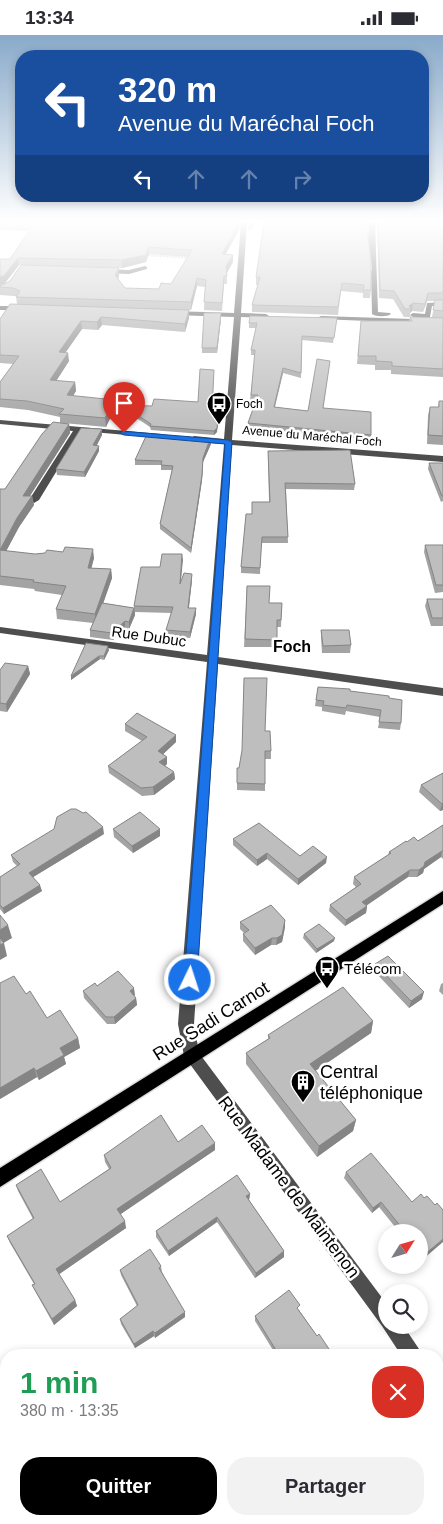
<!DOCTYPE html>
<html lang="fr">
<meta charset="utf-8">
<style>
:root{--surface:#fff;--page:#f2f2f3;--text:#2b2b33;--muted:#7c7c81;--accent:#000}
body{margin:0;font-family:Arial,sans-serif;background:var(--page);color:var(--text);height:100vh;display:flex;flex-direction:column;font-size:19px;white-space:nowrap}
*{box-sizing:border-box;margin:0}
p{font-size:16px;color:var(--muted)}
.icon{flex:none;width:28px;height:28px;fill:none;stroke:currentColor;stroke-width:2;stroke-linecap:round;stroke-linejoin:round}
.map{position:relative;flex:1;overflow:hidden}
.sheet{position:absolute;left:0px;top:1314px;width:444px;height:176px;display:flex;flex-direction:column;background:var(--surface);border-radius:20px 20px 0 0;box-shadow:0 2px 8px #0003}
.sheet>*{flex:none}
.guide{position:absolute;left:15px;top:15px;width:414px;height:152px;border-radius:20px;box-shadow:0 2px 8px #0003;background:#1a4fa0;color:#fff;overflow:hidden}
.needle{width:32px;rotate:53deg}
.controls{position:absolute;left:378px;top:1189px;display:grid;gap:10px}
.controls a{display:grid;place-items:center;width:50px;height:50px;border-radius:50%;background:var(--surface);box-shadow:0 2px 8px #0003;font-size:25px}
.pin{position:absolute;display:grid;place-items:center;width:42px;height:42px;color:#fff;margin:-51px -21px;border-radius:50% 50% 50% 0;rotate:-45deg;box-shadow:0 0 5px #0007}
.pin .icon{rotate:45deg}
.me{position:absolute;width:55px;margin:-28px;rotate:4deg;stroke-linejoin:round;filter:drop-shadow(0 0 4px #0008)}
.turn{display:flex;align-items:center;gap:18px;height:105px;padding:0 20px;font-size:22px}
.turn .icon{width:65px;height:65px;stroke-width:2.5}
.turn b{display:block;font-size:35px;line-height:42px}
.lanes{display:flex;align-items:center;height:48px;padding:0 20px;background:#0003;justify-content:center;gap:25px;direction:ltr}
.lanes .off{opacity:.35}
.round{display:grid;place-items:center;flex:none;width:52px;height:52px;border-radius:20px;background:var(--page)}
.head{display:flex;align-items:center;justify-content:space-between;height:85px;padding:0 20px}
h1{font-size:30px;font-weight:600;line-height:38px;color:#1e9e55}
.primary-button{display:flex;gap:10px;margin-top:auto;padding:10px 20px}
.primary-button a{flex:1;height:58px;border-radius:20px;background:var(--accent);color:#fff;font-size:20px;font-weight:600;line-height:58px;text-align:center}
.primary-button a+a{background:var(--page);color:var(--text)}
.status{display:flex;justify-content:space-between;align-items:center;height:35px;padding:0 25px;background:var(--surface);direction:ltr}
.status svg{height:14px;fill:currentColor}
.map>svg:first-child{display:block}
</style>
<div class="status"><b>13:34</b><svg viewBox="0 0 49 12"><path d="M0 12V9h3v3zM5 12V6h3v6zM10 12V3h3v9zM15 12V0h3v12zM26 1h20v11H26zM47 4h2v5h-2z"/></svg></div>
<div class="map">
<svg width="443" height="1489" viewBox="0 0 443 1489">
<rect width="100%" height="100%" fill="#fff"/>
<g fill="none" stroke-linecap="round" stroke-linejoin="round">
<defs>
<path id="major" d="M443,856V869L0,1152V1133Z"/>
</defs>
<use href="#major" stroke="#dbdbdb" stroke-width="3"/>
<path stroke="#707070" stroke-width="2" stroke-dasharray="0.5 1" stroke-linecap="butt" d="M145,220L191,223"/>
<path fill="#4e4e4e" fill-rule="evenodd" d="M241,188H247L241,278L266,279L269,281L266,283L241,282L232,405L443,421V427L232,410L218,622L443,653V661L218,629L194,989L199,1018L386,1268V1290H403L423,1320H401L382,1291L184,1021L178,989L207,627L0,598V592L207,620L224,409L194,407L190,404L194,401L224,404L234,282L173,280L170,278L173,276L234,278Z
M369,188H375L378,277L390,278L391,279C387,282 376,282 372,279L371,236L372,234L368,202Z
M145,231L147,232V234L129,239L102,238L99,236L102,234L129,235Z
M443,267V271H432L430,282H413L410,280L413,278L425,279L427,268Z
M0,271H23L26,273L23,275H0Z
M321,281L443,285V289L319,284V282Z
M0,385L161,399L165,401L161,403L81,396L39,465L34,468L29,465L73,396L0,389Z
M438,1342L443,1344V1370L438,1368Z"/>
<use href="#major" fill="#000" fill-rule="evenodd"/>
</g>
<path fill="#a3a3a3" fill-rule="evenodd" d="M0,188H240L239,195L225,219L233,220V227L227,238V249H224L222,276L204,275L205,252L197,251L191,275H189V283L185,297L102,290L98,295L82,294L66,317L69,326L56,346L75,347L76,356L73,361L115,373L106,392L63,388L69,389L70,398L30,461H32L34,470L19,492L6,516L35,519L94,523L91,533L111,534L112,543L103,568L134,573V571L160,532L182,519L181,546L192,545L189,573L196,579L190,603L167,601L166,595L172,578L135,577V580L129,594L125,593L113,605L90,602V595L93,588L57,584L56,574L62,560L35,556L34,554L0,550V454H5L60,388V382L28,375L0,372V347L13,329L0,328V284L17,269L16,261H14L0,260V224H10L29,196L0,195ZM149,219L188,222L171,249L159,254L125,253L118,244L119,241L5,248L19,230L122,233L146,227Z
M248,188H255L251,195H248Z
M377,188H443V342L391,339V335H375V330L357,329L361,286H409L410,282H404L393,264L379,263ZM427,266H435L432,282H410V278L412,276L423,277Z
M367,195L371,255L370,263H363V258L341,256L338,280L252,277V270L258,250H256V242Z
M337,283L333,308L302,305L301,343L283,338L275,372L308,376L324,373L371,400L370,405L248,393V388L256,365H250L255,320H251V315L256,293H249V288Z
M221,284L217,318H202V313Z
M443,362V410L427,409L428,380L430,372H438L439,366H443Z
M122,370L212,375L219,379L217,397L214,400L151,395L150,392L123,374Z
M102,394V400L96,411L99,416L85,442L57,440L56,434Z
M211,409L203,427L202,445L191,518L160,494V489L172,435H161V430H135V425Z
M268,422L355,449L354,455L286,454L288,508H261L260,539L241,538V532L252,479L269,467Z
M429,428H443V466L441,467L428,434Z
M425,510H443V557L435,558L424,517Z
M247,551L269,568H282L281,592H277V612H244Z
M427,564H443V591H431L425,571Z
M321,595L351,610L350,618H322L321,602Z
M86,608L109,615L104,625L100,624L71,645Z
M28,631L30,639L7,677L0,676V635Z
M318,652L350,656L389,663L401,688L400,695L378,693L380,682L346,676L345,680L322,676V672L315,671Z
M125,689L176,700V707L163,719L167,722V729L165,731L174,737L175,744L154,760L142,761L109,738L108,731L142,706L125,696Z
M265,696L271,716V724H265V756L237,755V733H239Z
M443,738V775L440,776L419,757L421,750Z
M443,790V824L441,822L424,834L423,838L417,842H408L366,871H367L366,878L345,891L329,876L330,870L356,852L353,849L354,842L388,820L389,817L407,807L418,806Z
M113,794L160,801L133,818L114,802Z
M104,799L33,842L42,856L4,879L0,874V842L17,831L13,827L11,820Z
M233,804L300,821L326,828L298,850L267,824L257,831L233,810Z
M285,885V892L282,907L276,910H271L255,920L243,906V899L244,898L240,894V887Z
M304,899L334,906L316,918L303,903Z
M375,929L422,964L409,973L374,936Z
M0,948L26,959L47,983L78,1003L80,1013L64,1022L66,1029L39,1045L37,1042L0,1064Z
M443,948V960L439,956L441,949Z
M97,951L135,960L134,961L136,963L137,970L115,989H107L84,963L83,956Z
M373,986L371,998L315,1036L356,1085L353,1096L317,1122L246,1029V1018L268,1004V1000Z
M178,1107L215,1115L120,1179L126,1193L59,1239L75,1265L77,1271L54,1290L35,1256L32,1250L34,1249L10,1208L7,1201L33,1184L18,1156L16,1150L60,1167L109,1134L105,1127L104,1120Z
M346,1137L412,1167L424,1163L443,1175L422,1225L419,1221V1198H400L379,1172L372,1178L344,1143Z
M250,1159L249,1165L284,1216V1222L255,1243L217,1187L169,1221L156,1202V1196Z
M161,1231L162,1237L185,1282L155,1303L154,1301L135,1313L121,1289L120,1284L137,1271L121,1240L120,1235Z
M299,1275L317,1301L333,1320H276L255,1286V1281Z
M392,1484H438L443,1489H395Z"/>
<path fill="#858585" d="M239,188H240L239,195L222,226V219Z
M251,188H255L251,195Z
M148,212L149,219L146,227L122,233V225Z
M233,220V227L226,239V231Z
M18,223L19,230L5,248L0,250V242Z
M119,233V241L116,248L115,240Z
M197,243V251L191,275V267Z
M428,258L427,266L423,277L425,269Z
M413,268L412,276L410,278L411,274L409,271Z
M189,275V283L185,297V289Z
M221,278V284L217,318V313Z
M101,282L102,290L98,295L97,287Z
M81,286L82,294L60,325L59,317Z
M68,318L69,326L51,354L50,345Z
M283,333V338L273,377L274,372Z
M75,347L76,356L68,369L67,360Z
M115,365V373L106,392L105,383Z
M219,375L217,397L214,400V396Z
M69,389L70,398L24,470L23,461Z
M102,394V400L94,416L93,410Z
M210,404L211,409L203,427L202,445L191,518V513L203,423Z
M99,411V416L85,442L84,437Z
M32,461L34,470L19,492L2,524L0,515L17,483Z
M93,514L94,523L89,543L88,533Z
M182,519L183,525L180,554V549Z
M111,534L112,543L96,589L95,579Z
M192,539V545L188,578V573Z
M134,573L135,580L129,594V587Z
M196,573V579L190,603V597Z
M125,586V593L113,605L112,598Z
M108,611L109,615L104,625V621Z
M99,621L100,624L71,645V641Z
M28,631L30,639L7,677L6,669Z
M176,700V707L158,724V716Z
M167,722V729L160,735L159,727Z
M174,737L175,744L154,760L153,752Z
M443,768V775L440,776L442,769Z
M103,792L104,799L30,844L29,838Z
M160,794V801L133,818L132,811Z
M442,816L441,822L424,834L423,838L417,842L419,835L425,827Z
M267,818V824L257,831V825Z
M327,822L326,828L298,850V844Z
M410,835L408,842L361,874L362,867Z
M40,850L42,856L4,879L3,873Z
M367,871L366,878L345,891L346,885Z
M285,885V892L282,907L276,910L277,903Z
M8,890L12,903L0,910V895Z
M272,903L271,910L255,920V913Z
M335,903L334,906L316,918L317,914Z
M4,908L7,921L0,925V910Z
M134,953L135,960L131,963L130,956Z
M424,957L422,964L409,973L411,966Z
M136,963L137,970L115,989L114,982Z
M373,986L371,998L308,1041L310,1029Z
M78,1003L80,1013L64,1022L66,1029L39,1045L36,1036L60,1013Z
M34,1033L37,1042L0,1064V1053Z
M356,1085L353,1096L317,1122L319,1111Z
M215,1108V1115L118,1181L117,1174Z
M250,1159L249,1165L246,1167V1161Z
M381,1167L379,1172L372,1178L373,1173Z
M217,1182V1187L169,1221L168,1216Z
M125,1186L126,1193L58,1240L56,1234Z
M443,1204V1207L422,1225L424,1220Z
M284,1216V1222L255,1243L256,1238Z
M75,1265L77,1271L54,1290L52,1284Z
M185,1277V1282L155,1303V1298Z
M153,1296L154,1301L135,1313L134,1309Z
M6,1417V1420L0,1425V1422Z"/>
<path fill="#bebebe" stroke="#858585" d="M0,188H239L222,219L233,220L226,231L227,241H224L222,268L204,267L206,245L197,243L191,267L16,262L20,256L13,253L0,252V251L10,246L21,230L119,233L115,240L125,253L159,254L161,248L171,249L192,215L148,212L146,220L122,225L18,223L4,241L0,242V224H10L34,189Z
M264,188H368L367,195L371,226V255H363L364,250L342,248L338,272L252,270L260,242H256Z
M378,188H443V258H428L425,269L413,268L409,271L411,274H405L394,256L380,255Z
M435,265H443V276L433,275Z
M10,269L189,275L185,289L101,282L97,287L81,286L59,317L68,318L50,345L75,347L67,360L115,365L105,383L59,379L64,374L27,366L0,364V347L19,321L0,320V284Z
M204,278H221L217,313H202Z
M250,281L337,283L334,303L302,301L301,338L283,333L274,372L308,376L317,324L330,326L323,373L371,377V400L248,388L258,360H251L255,315H251L257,288H249Z
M410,282L443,283V334L392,331V327L376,326V321H358L361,286H412Z
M200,334L214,335L212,375H219L217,393L214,396L150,391L151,389L122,370L152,371L154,364L198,367Z
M439,366H443V401L428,400L430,372H439Z
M53,387L69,389L23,461H32L17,483L0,515V454H5L42,399Z
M81,393L102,394L93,410L99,411L84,437L56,434Z
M147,399L210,404L203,423L202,440L191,513L160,489L173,431L161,430L162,426L135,425Z
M350,415L355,449L285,448L288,502H262L260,533L241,532L246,479H252V467H270L268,416Z
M429,428H443V461H442Z
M425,510H443V550H436Z
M65,512L93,514L88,533L111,534L95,579L56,574L66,551L33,547L34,545L0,541V515L35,519L45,518L47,515L63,517Z
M162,519H182L180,549L184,538L192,539L188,573H196L190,597L166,595L173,572L134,571L141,532H160Z
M247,551H270L269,568H282L281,585H277V605L245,604Z
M427,564H443V583H432Z
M102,568L134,573L129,587L125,586L112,598L90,595Z
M321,595H349L351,610L323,611Z
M86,608L108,611L104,621H99L71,641Z
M5,628L28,631L6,669L0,668V635Z
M244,643H267L265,696H270L271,716H265V749L237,748V733H239L242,715Z
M318,652L350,654V656L389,661V663L402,665L401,688L379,687L381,675L347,670L346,673L323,670L324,666L316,665Z
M137,678L176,700L158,716L167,722L159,727L174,737L153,752L141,753L108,731L147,702L125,689Z
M443,738V768L442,769L421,750Z
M71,774H76L83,778L86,777L103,792L29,838L40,850L3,873L0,870V842L20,829L11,820L54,794L57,782Z
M140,777L160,794L132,811L113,794Z
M259,788L300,821L313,811L327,822L298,844L267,818L257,825L233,804Z
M443,790V816H442L425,827L424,831L419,835H410L362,867L367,871L346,885L330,870L361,849L354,842L391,818L389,817L406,806L407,807L414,802L418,806Z
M271,870L285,885L282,900L277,903H272L255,913L243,899L249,895L240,887Z
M0,880L8,890L0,895Z
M319,889L335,903L317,914L304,899Z
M0,903L4,908L0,910Z
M388,921L424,957L411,966L375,929Z
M118,936L134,953L130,956L136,963L114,982H106L83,956L95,948L97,951Z
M14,941L26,959L30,956L47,983L60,975L78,1003L60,1013L64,1020L36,1036L34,1033L0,1053V948Z
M343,952L373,986L310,1029L356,1085L319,1111L246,1018L270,1003L268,1000Z
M161,1080L178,1107L202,1090L215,1108L117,1174L125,1186L56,1234L75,1265L52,1284L32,1250L35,1249L7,1201L34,1183L16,1150L41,1134L60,1167L111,1133L104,1120Z
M371,1118L412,1167L421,1159L424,1163L427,1161L435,1170L437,1168L443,1175V1204L424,1220L419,1213V1198H406L381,1167L373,1173L346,1137Z
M237,1140L250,1159L246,1161L284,1216L256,1238L217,1182L168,1216L156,1196Z
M150,1214L161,1231L159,1233L185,1277L155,1298L153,1296L134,1309L120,1284L138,1270L120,1235Z
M289,1255L300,1270L297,1273L317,1301L319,1299L333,1320H279L255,1281Z
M349,1316L353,1320H344Z
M0,1384L6,1397V1417L0,1422Z
M438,1454L443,1462V1489H400L396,1484H438Z"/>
<linearGradient id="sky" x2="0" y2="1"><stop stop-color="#89aaca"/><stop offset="0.47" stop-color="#fff"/><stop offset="1" stop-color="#fff" stop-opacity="0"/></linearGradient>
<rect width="443" height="396" fill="url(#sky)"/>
<path fill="#1a73e8" stroke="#114b97" d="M121,396L228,405L232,407L197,945L195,949L190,951L186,949L184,945L225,409L124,400L120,398Z"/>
<defs>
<symbol id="bus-pin" viewBox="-11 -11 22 30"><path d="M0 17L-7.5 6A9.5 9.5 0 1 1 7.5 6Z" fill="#000" stroke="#fff"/><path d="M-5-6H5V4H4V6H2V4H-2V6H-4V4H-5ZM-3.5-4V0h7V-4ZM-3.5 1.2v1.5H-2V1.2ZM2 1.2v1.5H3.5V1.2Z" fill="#fff"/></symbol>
<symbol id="building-pin" viewBox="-11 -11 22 30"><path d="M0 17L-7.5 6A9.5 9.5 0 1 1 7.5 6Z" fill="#000" stroke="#fff"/><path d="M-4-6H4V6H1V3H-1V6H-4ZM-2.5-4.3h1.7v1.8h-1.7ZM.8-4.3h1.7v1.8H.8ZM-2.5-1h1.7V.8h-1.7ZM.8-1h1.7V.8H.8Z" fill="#fff"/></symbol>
</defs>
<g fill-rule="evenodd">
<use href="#bus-pin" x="205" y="355" width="28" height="38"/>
<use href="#bus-pin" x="313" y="919" width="28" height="38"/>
<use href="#building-pin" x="289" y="1033" width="28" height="38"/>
</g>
<g text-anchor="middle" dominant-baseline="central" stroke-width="5" stroke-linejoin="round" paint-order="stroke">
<g font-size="12" fill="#000" stroke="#fff" text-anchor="start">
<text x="236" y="369">Foch</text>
</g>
<g font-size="12" fill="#000" stroke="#fff">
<text transform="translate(312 401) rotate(5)">Avenue du Maréchal Foch</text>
</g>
<g font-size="15" fill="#000" stroke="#fff">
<text transform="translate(149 601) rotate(8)">Rue Dubuc</text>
</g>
<g font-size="15" fill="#000" stroke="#fff" text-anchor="start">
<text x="344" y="933">Télécom</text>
</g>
<g font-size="16" font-weight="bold" fill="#000" stroke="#fff">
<text x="292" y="611">Foch</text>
</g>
<g font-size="18" fill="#000" stroke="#fff">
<text transform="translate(211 986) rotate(-32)">Rue Sadi Carnot</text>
<text transform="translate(289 1152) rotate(53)">Rue Madame de Maintenon</text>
</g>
<g font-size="18" fill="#000" stroke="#fff" text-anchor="start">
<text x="320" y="1037">Central<tspan x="320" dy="21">téléphonique</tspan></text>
</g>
</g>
</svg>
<div class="controls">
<a><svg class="needle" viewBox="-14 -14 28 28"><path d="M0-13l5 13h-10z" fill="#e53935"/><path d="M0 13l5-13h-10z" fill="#7c7c81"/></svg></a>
<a><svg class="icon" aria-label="search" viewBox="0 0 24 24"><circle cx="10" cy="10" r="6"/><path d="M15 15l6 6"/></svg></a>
</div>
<div class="pin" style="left:124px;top:398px;background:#d93025"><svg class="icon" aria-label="arrive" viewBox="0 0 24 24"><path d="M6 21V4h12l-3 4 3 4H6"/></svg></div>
<svg class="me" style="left:190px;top:945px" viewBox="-20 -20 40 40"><circle r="17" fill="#1a73e8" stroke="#fff" stroke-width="3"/><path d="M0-11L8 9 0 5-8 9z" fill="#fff"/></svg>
<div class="guide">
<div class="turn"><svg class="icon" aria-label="left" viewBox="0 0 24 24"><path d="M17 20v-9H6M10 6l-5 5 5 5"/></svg><div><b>320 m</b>Avenue du Maréchal Foch</div></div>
<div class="lanes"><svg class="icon" aria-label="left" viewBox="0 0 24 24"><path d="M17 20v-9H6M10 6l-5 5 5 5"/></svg><svg class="icon off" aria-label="ahead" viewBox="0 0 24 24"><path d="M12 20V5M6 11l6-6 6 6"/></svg><svg class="icon off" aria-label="ahead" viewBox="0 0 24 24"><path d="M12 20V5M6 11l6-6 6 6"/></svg><svg class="icon off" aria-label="right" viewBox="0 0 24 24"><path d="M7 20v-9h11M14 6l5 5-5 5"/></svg></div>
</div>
<section class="sheet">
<div class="head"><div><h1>1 min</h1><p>380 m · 13:35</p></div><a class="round" style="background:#d93025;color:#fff"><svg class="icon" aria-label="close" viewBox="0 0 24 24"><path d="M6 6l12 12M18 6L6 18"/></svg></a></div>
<div class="primary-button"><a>Quitter</a><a>Partager</a></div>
</section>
</div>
